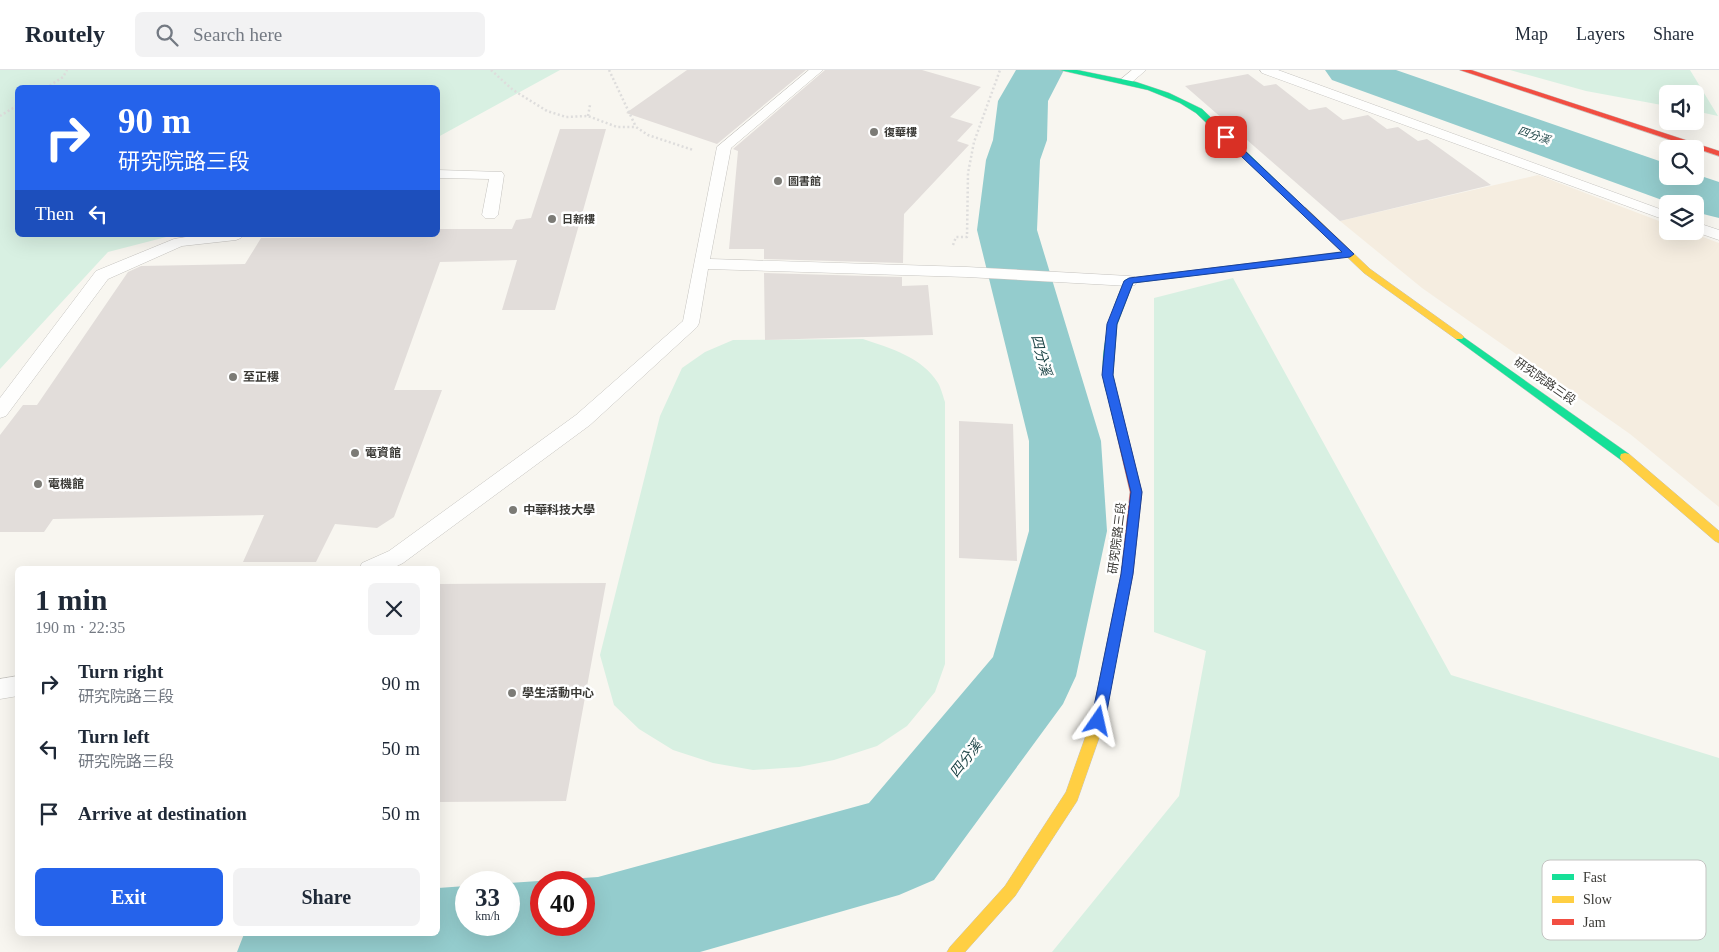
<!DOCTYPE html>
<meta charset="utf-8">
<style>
:root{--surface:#fff;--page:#f2f2f3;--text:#1f2937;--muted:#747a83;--line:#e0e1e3;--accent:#2563eb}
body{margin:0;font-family:"Times New Roman","Noto Sans TC",serif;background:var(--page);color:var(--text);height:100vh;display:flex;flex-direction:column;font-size:19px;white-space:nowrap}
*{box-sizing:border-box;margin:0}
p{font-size:16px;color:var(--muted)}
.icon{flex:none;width:28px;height:28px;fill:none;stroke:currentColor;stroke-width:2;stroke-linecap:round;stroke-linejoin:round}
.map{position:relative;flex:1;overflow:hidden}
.details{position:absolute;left:15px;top:496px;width:425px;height:370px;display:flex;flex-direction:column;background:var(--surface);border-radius:8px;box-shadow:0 5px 20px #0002}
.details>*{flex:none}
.top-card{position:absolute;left:15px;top:15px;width:425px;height:152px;border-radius:8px;box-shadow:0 5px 20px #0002;background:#2563eb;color:#fff;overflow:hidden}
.fabs{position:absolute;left:1659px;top:15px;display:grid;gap:10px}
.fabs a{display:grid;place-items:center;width:45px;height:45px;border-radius:8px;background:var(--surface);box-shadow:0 5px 20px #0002;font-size:25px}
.speed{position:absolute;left:455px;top:801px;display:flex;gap:10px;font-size:25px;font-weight:700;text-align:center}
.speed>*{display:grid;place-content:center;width:65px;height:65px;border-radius:50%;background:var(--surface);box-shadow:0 5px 20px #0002;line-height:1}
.speed small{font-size:12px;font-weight:400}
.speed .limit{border:8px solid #d22;background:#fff;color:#111}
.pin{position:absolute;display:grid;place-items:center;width:42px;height:42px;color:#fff;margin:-21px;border-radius:10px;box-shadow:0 2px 8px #0006}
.me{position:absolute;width:55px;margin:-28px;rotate:11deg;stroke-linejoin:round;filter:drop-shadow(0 0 4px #0008)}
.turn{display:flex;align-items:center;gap:18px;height:105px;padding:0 20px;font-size:22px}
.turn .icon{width:65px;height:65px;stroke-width:2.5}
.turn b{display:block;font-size:35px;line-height:42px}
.then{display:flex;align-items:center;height:48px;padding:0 20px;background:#0003;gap:10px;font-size:19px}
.round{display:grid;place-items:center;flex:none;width:52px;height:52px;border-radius:8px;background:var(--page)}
.headline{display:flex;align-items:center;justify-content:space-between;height:85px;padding:0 20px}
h1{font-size:30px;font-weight:800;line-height:38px}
.button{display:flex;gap:10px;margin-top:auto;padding:10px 20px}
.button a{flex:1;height:58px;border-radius:8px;background:var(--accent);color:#fff;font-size:20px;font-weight:800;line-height:58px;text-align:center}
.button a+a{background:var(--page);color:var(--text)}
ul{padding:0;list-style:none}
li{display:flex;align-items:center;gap:15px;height:65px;padding:0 20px}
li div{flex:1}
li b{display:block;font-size:19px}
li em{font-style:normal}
header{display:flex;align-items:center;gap:30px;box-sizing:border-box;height:70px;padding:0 25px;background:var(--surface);border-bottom:1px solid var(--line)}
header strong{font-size:24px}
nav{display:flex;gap:28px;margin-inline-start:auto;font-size:18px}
.search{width:350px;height:45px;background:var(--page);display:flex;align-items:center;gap:12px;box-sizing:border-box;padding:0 18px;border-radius:8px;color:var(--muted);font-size:19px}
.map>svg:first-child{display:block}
</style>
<header>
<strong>Routely</strong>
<div class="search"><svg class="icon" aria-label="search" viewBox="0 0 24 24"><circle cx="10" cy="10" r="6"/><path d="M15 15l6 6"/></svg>Search here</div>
<nav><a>Map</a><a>Layers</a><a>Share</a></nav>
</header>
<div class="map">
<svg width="1719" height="882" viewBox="0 0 1719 882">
<rect width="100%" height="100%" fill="#f8f6f0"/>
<path fill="#f5ede0" d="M1538,105L1667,154L1668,161H1687L1719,173V437L1630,364L1422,218L1340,151Z"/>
<path fill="#d8f0e2" d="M0,0H560L438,67V18H18V165H174L108,182L0,299Z
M1510,0H1690L1718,46L1695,41V24H1668L1667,36L1586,21Z
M1233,208L1451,605L1719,688V882H1052L1179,726L1206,581L1154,562V228Z
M863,269C890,278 922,287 938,313C941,318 943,326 945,332V594L935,622L907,656L877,676L834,690L799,697L753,700L713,693L673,680L639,659L614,635L600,585L660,346L682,298L705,282L733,270Z"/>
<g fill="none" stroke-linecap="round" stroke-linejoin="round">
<path fill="#94cccd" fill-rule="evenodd" d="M1016,0H1064L1048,31L1047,70L1040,90L1037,160L1101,371L1107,461L1076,606L1063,634L934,810L899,825L700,882H237L244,864H438V818L466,816V855H509V813L598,807L869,733L993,587L1029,461V371L977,160L986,90L993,70L998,31ZM541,812H584V855H541Z
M1325,0H1396L1668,94V106H1695V104L1719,112V148L1695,142V134H1673L1332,10Z"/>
</g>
<path fill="#e2ddda" d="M687,0H806L717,74L626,43Z
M825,0H922L981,17L950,47L973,54L957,71L969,75L904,144L903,193L764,189V179H729L738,81L733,79Z
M1248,4L1264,16L1276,14L1309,40L1326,37L1343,50L1368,45L1387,59L1398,57L1418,71L1427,69L1491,115L1340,151L1185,16Z
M560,59H606L555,240H502L517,190L440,192L394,320H442L394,447L377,458L335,454L316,492H243L264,445L53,449L44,462H0V365L23,335H37L128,202L141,196L245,194L261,168L394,167L395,165H438V159H512L516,150L531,148Z
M764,203L902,207V216L928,215L933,265L765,270Z
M959,351L1013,354L1017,491L959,488Z
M606,513L566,731L438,732V514Z"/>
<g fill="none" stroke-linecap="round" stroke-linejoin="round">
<defs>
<path id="lane" d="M809,0H823L731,78L710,189L967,197L1129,206L1135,207L1137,211L1135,215L1129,216L967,207L708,199L699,253L697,257L590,355L403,493L391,499H359L362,493L389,481L576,345L683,251L717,77Z
M1132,0H1146L1131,13H1121L1120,10Z
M1260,0H1278L1668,142V151L1262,3Z
M438,100L502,102L504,105L498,145L495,148H485L482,145L489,109L438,108Z
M1695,152L1719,160V170L1693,161H1695Z
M198,165H244L241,168L236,170L182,176L108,209L6,346L0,348V328L96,201L174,169Z
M18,606V626L0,629V609Z"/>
<path id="fast" d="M1060,0H1077L1136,12L1169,23L1202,39L1307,140L1303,143L1300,142L1196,43L1180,33L1148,20Z
M1350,181L1354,184L1353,186L1133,213L1117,255L1113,305L1117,323L1116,326H1108C1094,296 1111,236 1126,209Z
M1459,264L1629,384L1630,387L1629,390H1621L1456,269L1454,267L1456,265Z"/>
<path id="slow" d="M1303,137L1306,138L1370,199L1462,265L1464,267L1462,269H1456L1364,203L1300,142L1299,140Z
M1625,383L1629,384L1719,461V473L1715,471L1621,390L1620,387L1621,384Z
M1113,568L1117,569L1119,573L1105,651L1077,731L1015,826L965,882H947L950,877L1005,816L1066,722L1091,651L1107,573L1109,569Z"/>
<path id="jam" d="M1460,0H1471L1719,81V86Z
M1112,319L1117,323L1142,422L1133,504L1119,573L1117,577L1113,578L1109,577L1107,573L1121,504L1130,422L1107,323Z"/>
</defs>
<use href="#lane" stroke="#c5c3bf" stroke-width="1"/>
<use href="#fast" stroke="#c5c3bf" stroke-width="1"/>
<use href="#slow" stroke="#c5c3bf" stroke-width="1"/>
<use href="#jam" stroke="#c5c3bf" stroke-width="1"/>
<path stroke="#dedddc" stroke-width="2.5" stroke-dasharray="2 2.5" stroke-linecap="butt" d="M491,0L513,20L547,41L566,47L588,46L617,57H636L648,65L693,80
M609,0L636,57
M46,18L63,7L67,0
M0,46L18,35
M588,46L590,35
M953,175L956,167H967L968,103L974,72L1000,0"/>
<use href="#lane" fill="#fefefd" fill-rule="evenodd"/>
<use href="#fast" fill="#16e098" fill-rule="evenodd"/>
<use href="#slow" fill="#ffcf43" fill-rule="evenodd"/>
<use href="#jam" fill="#f24e42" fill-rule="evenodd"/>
</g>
<path fill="#2563eb" stroke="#184099" d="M1223,66H1229L1354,184L1350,187L1133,213L1117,254L1113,305L1142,422L1133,504L1105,651L1103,655L1098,657L1093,655L1091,651L1121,504L1131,422L1102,305L1107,254L1124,211L1129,208L1342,182L1223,69Z"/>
<g fill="#7c7b76" stroke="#fff" stroke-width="2">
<circle cx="874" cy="62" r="5"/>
<circle cx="778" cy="111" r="5"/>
<circle cx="552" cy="149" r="5"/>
<circle cx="233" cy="307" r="5"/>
<circle cx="355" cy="383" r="5"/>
<circle cx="38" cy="414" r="5"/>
<circle cx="513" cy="440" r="5"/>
<circle cx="512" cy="623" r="5"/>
</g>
<g text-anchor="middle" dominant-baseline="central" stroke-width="5" stroke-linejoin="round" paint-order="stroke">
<g font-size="11" font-weight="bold" fill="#3a3935" stroke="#fff" text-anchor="start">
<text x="884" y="62">復華樓</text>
<text x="788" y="111">圖書館</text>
<text x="562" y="149">日新樓</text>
</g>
<g font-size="11" font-style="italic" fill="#173f41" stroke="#fff">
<text transform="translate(1534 65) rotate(19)">四分溪</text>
</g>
<g font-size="12" font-weight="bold" fill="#3a3935" stroke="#fff" text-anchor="start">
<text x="243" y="307">至正樓</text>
<text x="365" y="383">電資館</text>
<text x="48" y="414">電機館</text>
<text x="523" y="440">中華科技大學</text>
<text x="522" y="623">學生活動中心</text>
</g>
<g font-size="12" fill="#3a3935" stroke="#fff">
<text transform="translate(1545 311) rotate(35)">研究院路三段</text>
<text transform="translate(1117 468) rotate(-83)">研究院路三段</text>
</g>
<g font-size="14" font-style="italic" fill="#173f41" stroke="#fff">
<text transform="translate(1041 285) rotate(75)">四分溪</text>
<text transform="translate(966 689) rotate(-52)">四分溪</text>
</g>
</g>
<rect x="1542" y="790" width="164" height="80" rx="8" fill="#fff" stroke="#c4c4c2" stroke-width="1"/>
<rect x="1552" y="804" width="22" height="6" fill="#16e098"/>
<rect x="1552" y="826" width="22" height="7" fill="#ffcf43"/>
<rect x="1552" y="849" width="22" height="6" fill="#f24e42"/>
<g font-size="14" fill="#3a3935">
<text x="1583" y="812">Fast</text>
<text x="1583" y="834">Slow</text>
<text x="1583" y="857">Jam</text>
</g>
</svg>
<div class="fabs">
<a><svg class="icon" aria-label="sound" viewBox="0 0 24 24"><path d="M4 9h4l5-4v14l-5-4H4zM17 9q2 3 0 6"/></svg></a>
<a><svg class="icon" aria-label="search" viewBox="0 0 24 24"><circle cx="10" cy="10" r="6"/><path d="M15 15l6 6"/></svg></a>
<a><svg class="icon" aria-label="layers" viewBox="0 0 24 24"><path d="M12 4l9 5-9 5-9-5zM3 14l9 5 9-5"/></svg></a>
</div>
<div class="speed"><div>33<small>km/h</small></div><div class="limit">40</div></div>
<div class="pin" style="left:1226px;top:67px;background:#d93025"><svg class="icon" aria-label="arrive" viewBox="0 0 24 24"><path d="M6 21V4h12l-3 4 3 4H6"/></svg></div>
<svg class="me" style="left:1098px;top:651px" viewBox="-20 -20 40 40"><path d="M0-17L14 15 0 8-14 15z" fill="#2563eb" stroke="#fff" stroke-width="4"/></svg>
<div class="top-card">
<div class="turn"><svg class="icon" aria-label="right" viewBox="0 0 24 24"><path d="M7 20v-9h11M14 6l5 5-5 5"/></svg><div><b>90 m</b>研究院路三段</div></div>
<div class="then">Then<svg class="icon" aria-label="left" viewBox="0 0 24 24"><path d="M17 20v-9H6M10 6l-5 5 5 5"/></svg></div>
</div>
<section class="details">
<div class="headline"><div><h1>1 min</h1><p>190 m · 22:35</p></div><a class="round"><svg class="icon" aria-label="close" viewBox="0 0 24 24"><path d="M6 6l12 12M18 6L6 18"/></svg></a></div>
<ul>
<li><svg class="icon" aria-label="right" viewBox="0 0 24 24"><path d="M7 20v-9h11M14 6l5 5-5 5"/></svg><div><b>Turn right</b><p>研究院路三段</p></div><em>90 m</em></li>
<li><svg class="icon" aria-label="left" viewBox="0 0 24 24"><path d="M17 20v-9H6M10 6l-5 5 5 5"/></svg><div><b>Turn left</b><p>研究院路三段</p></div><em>50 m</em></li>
<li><svg class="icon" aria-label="arrive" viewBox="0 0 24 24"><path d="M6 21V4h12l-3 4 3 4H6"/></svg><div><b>Arrive at destination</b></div><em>50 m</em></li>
</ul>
<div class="button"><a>Exit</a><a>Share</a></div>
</section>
</div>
